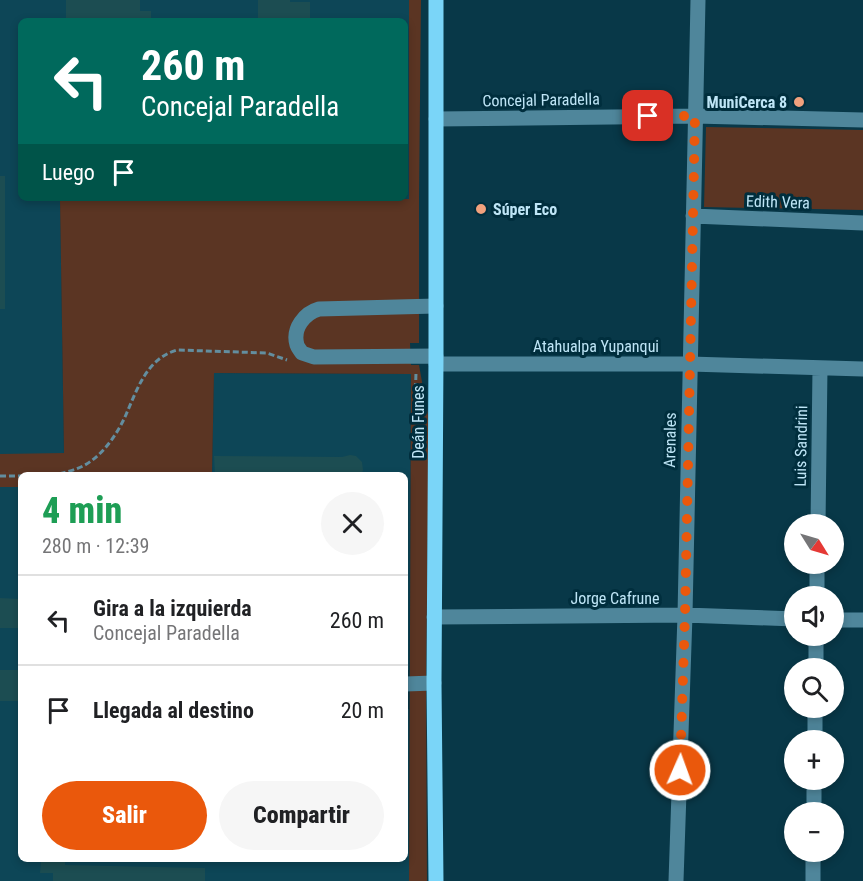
<!DOCTYPE html>
<html lang="es">
<meta charset="utf-8">
<style>
:root{--surface:#fff;--page:#f6f6f6;--text:#202124;--muted:#757577;--line:#e0e0e0;--accent:#ea580c}
body{margin:0;font-family:"Roboto Condensed",sans-serif;background:var(--page);color:var(--text);height:100vh;display:flex;flex-direction:column;font-size:22px;white-space:nowrap}
*{box-sizing:border-box;margin:0}
p{font-size:20px;color:var(--muted)}
.icon{flex:none;width:33px;height:33px;fill:none;stroke:currentColor;stroke-width:2;stroke-linecap:round;stroke-linejoin:round}
.map{position:relative;flex:1;overflow:hidden}
.sheet{position:absolute;left:18px;top:472px;width:390px;height:390px;display:flex;flex-direction:column;background:var(--surface);border-radius:9px;box-shadow:0 3px 9px #0003}
.sheet>*{flex:none}
.guide{position:absolute;left:18px;top:18px;width:390px;height:183px;border-radius:9px;box-shadow:0 3px 9px #0003;background:#00695c;color:#fff;overflow:hidden}
.needle{width:39px;rotate:127deg}
.fabs{position:absolute;left:784px;top:514px;display:grid;gap:12px}
.fabs a{display:grid;place-items:center;width:60px;height:60px;border-radius:50%;background:var(--surface);box-shadow:0 3px 9px #0003;font-size:30px}
.pin{position:absolute;display:grid;place-items:center;width:51px;height:51px;color:#fff;margin:-26px;border-radius:12px;box-shadow:0 3px 9px #0006}
.me{position:absolute;width:66px;margin:-33px;rotate:2deg;stroke-linejoin:round;filter:drop-shadow(0 0 4px #0008)}
.turn{display:flex;align-items:center;gap:21px;height:126px;padding:0 24px;font-size:27px}
.turn .icon{width:78px;height:78px;stroke-width:2.5}
.turn b{display:block;font-size:42px;line-height:51px}
.then{display:flex;align-items:center;height:57px;padding:0 24px;background:#0003;gap:12px;font-size:22px}
.round{display:grid;place-items:center;flex:none;width:63px;height:63px;border-radius:32px;background:var(--page)}
.summary{display:flex;align-items:center;justify-content:space-between;height:102px;padding:0 24px}
h1{font-size:36px;font-weight:800;line-height:45px;color:#1e9e55}
.action{display:flex;gap:12px;margin-top:auto;padding:12px 24px}
.action a{flex:1;height:69px;border-radius:36px;background:var(--accent);color:#fff;font-size:24px;font-weight:800;line-height:69px;text-align:center}
.action a+a{background:var(--page);color:var(--text)}
ul{padding:0;list-style:none}
li{display:flex;align-items:center;gap:18px;height:90px;padding:0 24px;border-top:2px solid var(--line)}
li div{flex:1}
li b{display:block;font-size:22px}
li em{font-style:normal}
.map>svg:first-child{display:block}
</style>
<div class="map">
<svg width="863" height="881" viewBox="0 0 863 881">
<rect width="100%" height="100%" fill="#083848"/>
<path fill="#0d4657" d="M0,0H258V21H21V198H145L60,200L64,454H0Z
M290,0H409V199L205,198H405V21H310L290,2Z
M214,373L411,374L409,670H405V476H212Z
M0,487H21V860H405V709H409V881H0Z"/>
<path fill="#5b3523" d="M409,0H421L419,199V343H410L411,365H419L429,421L426,683L427,881H409L411,374L214,373L212,475L21,476V487H0V454L64,453L60,200L145,198L409,199Z
M706,127L863,130V210L704,207Z"/>
<path fill="#1c4d52" d="M66,0H140V11H151V21H66Z
M258,0H290V2H310V21H258Z
M0,176H5V309H0Z
M350,455L356,456L362,462L363,470L361,476H215L214,456L342,457Z
M0,598L21,599V628H0Z
M0,670H21V701H0Z
M41,860H65V865L205,868V881H53V873H40Z"/>
<g fill="none" stroke-linecap="round" stroke-linejoin="round">
<path stroke="#638e9f" stroke-width="3" stroke-dasharray="6 3" stroke-linecap="butt" d="M415,407L416,372
M0,476H21
M51,476C62,473 73,471 83,466C102,456 116,436 125,417C137,390 146,359 177,350L267,353L287,360"/>
<path stroke="#4f869b" stroke-width="15" d="M436,119L695,116L863,120
M693,216L863,223
M436,306L319,309C305,313 292,328 297,345C298,348 300,350 302,353L314,357L436,356
M436,364H690L863,369
M818,525L820,368
M817,597V564
M434,617L685,615L795,619
M834,620H863
M816,669V636
M405,684L434,683
M815,741V708
M814,813V780
M676,881L685,615L698,0
M813,881V852"/>
<path stroke="#7ad5f8" stroke-width="15" d="M436,0V356L434,683L436,881"/>
</g>
<g fill="none" stroke-linecap="round" stroke-linejoin="round">
<path stroke="#ea580c" stroke-width="10" stroke-dasharray="0 18" d="M648,116H695L685,615L680,770"/>
</g>
<g fill="#f1a17d" stroke="#002e3d" stroke-width="2">
<circle cx="799" cy="102" r="6"/>
<circle cx="481" cy="209" r="6"/>
</g>
<g text-anchor="middle" dominant-baseline="central" stroke-width="6" stroke-linejoin="round" paint-order="stroke">
<g font-size="16" fill="#bee5f6" stroke="#002e3d">
<text transform="translate(541 100) rotate(-1)">Concejal Paradella</text>
<text transform="translate(778 202) rotate(2)">Edith Vera</text>
<text x="596" y="346">Atahualpa Yupanqui</text>
<text transform="translate(418 422) rotate(-90)">Deán Funes</text>
<text transform="translate(670 440) rotate(-89)">Arenales</text>
<text transform="translate(801 446) rotate(-89)">Luis Sandrini</text>
<text x="615" y="598">Jorge Cafrune</text>
</g>
<g font-size="16" font-weight="bold" fill="#bee5f6" stroke="#002e3d" text-anchor="end">
<text x="787" y="102">MuniCerca 8</text>
<text x="493" y="209" text-anchor="start">Súper Eco</text>
</g>
</g>
</svg>
<div class="fabs">
<a><svg class="needle" viewBox="-14 -14 28 28"><path d="M0-13l5 13h-10z" fill="#e53935"/><path d="M0 13l5-13h-10z" fill="#757577"/></svg></a>
<a><svg class="icon" aria-label="sound" viewBox="0 0 24 24"><path d="M4 9h4l5-4v14l-5-4H4zM17 9q2 3 0 6"/></svg></a>
<a><svg class="icon" aria-label="search" viewBox="0 0 24 24"><circle cx="10" cy="10" r="6"/><path d="M15 15l6 6"/></svg></a>
<a>+</a>
<a>−</a>
</div>
<div class="pin" style="left:648px;top:116px;background:#d93025"><svg class="icon" aria-label="arrive" viewBox="0 0 24 24"><path d="M6 21V4h12l-3 4 3 4H6"/></svg></div>
<svg class="me" style="left:680px;top:770px" viewBox="-20 -20 40 40"><circle r="17" fill="#ea580c" stroke="#fff" stroke-width="3"/><path d="M0-11L8 9 0 5-8 9z" fill="#fff"/></svg>
<div class="guide">
<div class="turn"><svg class="icon" aria-label="left" viewBox="0 0 24 24"><path d="M17 20v-9H6M10 6l-5 5 5 5"/></svg><div><b>260 m</b>Concejal Paradella</div></div>
<div class="then">Luego<svg class="icon" aria-label="arrive" viewBox="0 0 24 24"><path d="M6 21V4h12l-3 4 3 4H6"/></svg></div>
</div>
<section class="sheet">
<div class="summary"><div><h1>4 min</h1><p>280 m · 12:39</p></div><a class="round"><svg class="icon" aria-label="close" viewBox="0 0 24 24"><path d="M6 6l12 12M18 6L6 18"/></svg></a></div>
<ul>
<li><svg class="icon" aria-label="left" viewBox="0 0 24 24"><path d="M17 20v-9H6M10 6l-5 5 5 5"/></svg><div><b>Gira a la izquierda</b><p>Concejal Paradella</p></div><em>260 m</em></li>
<li><svg class="icon" aria-label="arrive" viewBox="0 0 24 24"><path d="M6 21V4h12l-3 4 3 4H6"/></svg><div><b>Llegada al destino</b></div><em>20 m</em></li>
</ul>
<div class="action"><a>Salir</a><a>Compartir</a></div>
</section>
</div>
